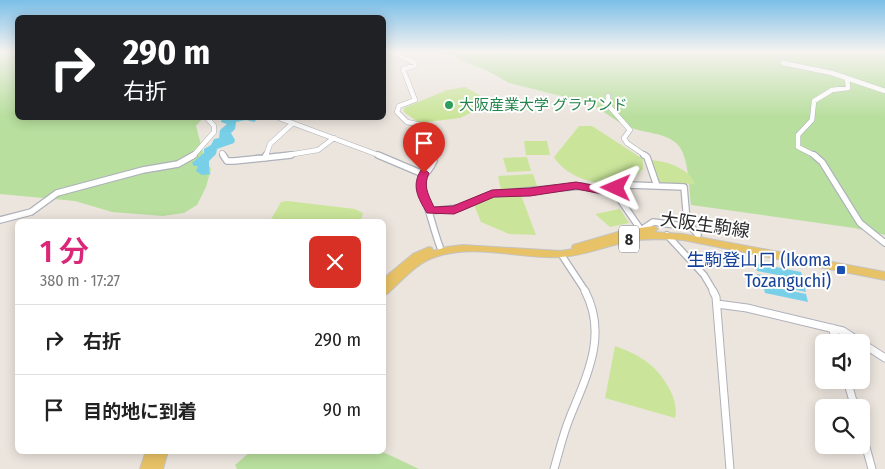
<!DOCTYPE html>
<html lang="ja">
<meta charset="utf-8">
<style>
:root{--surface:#fff;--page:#f6f6f6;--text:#222;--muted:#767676;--line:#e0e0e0;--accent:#db2777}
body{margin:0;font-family:"Fira Sans Condensed","Noto Sans JP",sans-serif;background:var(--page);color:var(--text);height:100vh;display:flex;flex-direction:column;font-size:19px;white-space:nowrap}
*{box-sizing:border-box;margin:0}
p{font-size:16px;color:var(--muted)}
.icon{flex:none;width:28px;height:28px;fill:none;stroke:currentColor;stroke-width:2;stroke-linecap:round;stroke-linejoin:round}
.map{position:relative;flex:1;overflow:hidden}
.drawer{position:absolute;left:15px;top:219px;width:371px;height:235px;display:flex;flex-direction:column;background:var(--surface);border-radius:8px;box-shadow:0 2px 12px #0003}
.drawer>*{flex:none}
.banner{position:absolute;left:15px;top:15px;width:371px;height:105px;border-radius:8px;box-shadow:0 2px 12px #0003;background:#202124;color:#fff;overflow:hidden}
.tools{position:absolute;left:815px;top:334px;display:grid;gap:10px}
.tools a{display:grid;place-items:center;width:55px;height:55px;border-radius:8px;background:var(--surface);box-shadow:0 2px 12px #0003;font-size:25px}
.pin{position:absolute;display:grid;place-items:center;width:42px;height:42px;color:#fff;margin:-51px -21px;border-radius:50% 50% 50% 0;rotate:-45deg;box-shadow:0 0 5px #0007}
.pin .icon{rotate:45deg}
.me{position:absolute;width:55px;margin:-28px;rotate:271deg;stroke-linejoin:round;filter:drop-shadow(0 0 4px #0008)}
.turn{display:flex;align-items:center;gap:18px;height:105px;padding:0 25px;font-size:22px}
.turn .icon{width:65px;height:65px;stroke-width:2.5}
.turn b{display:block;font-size:35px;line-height:42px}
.round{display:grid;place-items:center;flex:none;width:52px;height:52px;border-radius:8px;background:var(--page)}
.headline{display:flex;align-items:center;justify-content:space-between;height:85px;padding:0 25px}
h1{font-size:30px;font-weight:600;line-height:38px;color:var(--accent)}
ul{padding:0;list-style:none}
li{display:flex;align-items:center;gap:15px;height:70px;padding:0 25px;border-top:1px solid var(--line)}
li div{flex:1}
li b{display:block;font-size:19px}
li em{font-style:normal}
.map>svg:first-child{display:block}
</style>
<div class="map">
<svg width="885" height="469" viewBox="0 0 885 469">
<rect width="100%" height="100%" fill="#ece5de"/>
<path fill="#b8df9e" d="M0,51H17L18,118H203L196,126L204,156L211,169L206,187L197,205L184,213L163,216L112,212L75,201L0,194Z
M440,51H885V235L854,228L691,205C689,189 689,153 676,143C665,133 645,133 632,128C616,123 604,110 589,103L509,83L488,71Z
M251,451H381L419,469H237L235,465Z"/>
<path fill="#cae59a" d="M465,87L492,102L460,118L419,123L404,112V108L447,90Z
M579,126H592L643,159V169C622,195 569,183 554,157Z
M524,141H547L550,155H526Z
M527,157L531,171L507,172L503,158Z
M650,160C667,161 689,168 695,184L659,183Z
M533,174L538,189L501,190L498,176Z
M521,195L536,235L509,234L481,222L474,205L490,198Z
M287,201L355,209L363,213L361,221H256H270L281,202Z
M620,209L629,223L610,227L595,214Z
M615,346C641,355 659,367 671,392C675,401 677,409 675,418L605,398Z"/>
<path fill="#77d0e7" d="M222,118H259L254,122L246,120L236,122L235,129L231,133L235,140L234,143L217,149L216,154L209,161V172L211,174L202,175L196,171L198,166H194L192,163L204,153V149L211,145L214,139L219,138L220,130L227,124L221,122Z
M755,263L801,272L804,280L757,271Z
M757,274L804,283L806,292L759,282Z
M763,285L806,294L808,302L765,293Z"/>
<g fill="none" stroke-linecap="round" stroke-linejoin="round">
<defs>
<path id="minor-far2" d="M389,51L415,63L414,66L403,69L415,100L399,106L397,112L407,122L426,126L429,149L432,156
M783,63L832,73L885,91
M608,96V105L630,130L624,138L627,143L646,156
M279,118L381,156
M222,153L224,156
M193,156L214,132V126L208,119L210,118
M266,156L270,144L293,123
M282,156L318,150L334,138
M816,156L798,147V135L812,120L814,101L832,90L848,88L847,78"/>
<path id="minor-far1" d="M223,155L227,161H234L291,155
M378,155L423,174
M432,155L434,161C429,173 422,173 420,189C430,209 432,226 440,247
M644,155L647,157L657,186
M814,155L822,162L860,223L885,243
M265,158L266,155
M605,190L630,185L684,187L687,221L698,235
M430,211L459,208L492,194L582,186L617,195L641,230L653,222L691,227
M0,220L31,212L57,193L143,170L178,164L194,155
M667,235L704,275L714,292
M561,254L586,292"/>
<path id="minor" d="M713,291L716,297L730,469
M717,304L747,308L843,331L885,358
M832,328L837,342
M847,380L855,408
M861,429L872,469
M554,469C559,452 563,434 570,417C587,375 608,335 585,291"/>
<path id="primary" d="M654,226L658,229L654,232L683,234L885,272V280L683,240C665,239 648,238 630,241C606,246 584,256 560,257C519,259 475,243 435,257C416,263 402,281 387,294L384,295V278L413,254L429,247L432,248L433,251L447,247L463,245L561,251L573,249L572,247L573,245L625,230Z
M146,451H168L163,469H140Z"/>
</defs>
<use href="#minor-far2" stroke="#aeb1ba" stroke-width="5.5"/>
<use href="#minor-far1" stroke="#aeb1ba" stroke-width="8"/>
<use href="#minor" stroke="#aeb1ba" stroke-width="9"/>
<use href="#primary" stroke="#c4c4c4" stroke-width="2"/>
<use href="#minor-far2" stroke="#fff" stroke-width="4.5"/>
<use href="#minor-far1" stroke="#fff" stroke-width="5.5"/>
<use href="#minor" stroke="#fff" stroke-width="7"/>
<use href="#primary" fill="#e8c266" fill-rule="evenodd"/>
</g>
<linearGradient id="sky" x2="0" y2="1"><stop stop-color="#7bbfe8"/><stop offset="0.44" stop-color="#f6f3f0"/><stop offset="1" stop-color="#f6f3f0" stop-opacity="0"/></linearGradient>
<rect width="885" height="117" fill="url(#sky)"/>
<path fill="#db2777" stroke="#8e194d" d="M424,169L429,173C423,186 428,194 434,207L453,206L492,190L530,188L576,182L603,187L616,185L621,188L620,190L603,194L576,189L530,196L494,197L454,214L427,213C418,198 411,186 421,170Z"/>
<circle fill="#2e9e5b" stroke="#fff" stroke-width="2" cx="449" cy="105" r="5"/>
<rect fill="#1a4fb4" stroke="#fff" stroke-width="2" x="836" y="265" width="10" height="10" rx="2.5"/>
<g text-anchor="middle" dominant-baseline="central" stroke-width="4" stroke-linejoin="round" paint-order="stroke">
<g font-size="15" fill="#27864d" stroke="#fff" text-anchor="start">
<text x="459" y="105">大阪産業大学 グラウンド</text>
</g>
<rect fill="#fff" stroke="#6b6b6b" stroke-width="1" x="619" y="225.5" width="20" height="27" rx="4"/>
<g font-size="16" font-weight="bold" fill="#2b2b2b">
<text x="629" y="239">8</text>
</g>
<g font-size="18" fill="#2b2b2b" stroke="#fff">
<text transform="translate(705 225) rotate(8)">大阪生駒線</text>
</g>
<g font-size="18" fill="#164399" stroke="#fff" text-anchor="end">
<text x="831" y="260">生駒登山口 (Ikoma<tspan x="831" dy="21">Tozanguchi)</tspan></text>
</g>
</g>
</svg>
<div class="tools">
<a><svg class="icon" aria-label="sound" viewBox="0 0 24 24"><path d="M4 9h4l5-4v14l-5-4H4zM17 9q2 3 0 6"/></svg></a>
<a><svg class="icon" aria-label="search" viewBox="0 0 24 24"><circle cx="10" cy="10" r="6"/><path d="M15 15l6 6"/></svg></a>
</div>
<div class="pin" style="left:424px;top:173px;background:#d93025"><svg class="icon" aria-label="arrive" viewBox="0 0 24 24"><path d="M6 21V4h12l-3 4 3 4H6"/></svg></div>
<svg class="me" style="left:616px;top:188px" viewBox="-20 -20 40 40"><path d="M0-17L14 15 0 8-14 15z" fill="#db2777" stroke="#fff" stroke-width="4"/></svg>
<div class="banner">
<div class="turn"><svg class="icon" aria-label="right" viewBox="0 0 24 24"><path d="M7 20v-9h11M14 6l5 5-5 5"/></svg><div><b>290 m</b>右折</div></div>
</div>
<section class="drawer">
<div class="headline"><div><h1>1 分</h1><p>380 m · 17:27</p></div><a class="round" style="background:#d93025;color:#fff"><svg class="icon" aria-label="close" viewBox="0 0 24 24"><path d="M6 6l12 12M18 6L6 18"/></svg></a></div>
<ul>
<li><svg class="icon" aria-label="right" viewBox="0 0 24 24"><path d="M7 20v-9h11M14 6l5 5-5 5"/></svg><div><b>右折</b></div><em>290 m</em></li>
<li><svg class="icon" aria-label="arrive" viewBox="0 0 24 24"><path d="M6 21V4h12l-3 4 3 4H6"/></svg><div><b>目的地に到着</b></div><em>90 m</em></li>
</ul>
</section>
</div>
